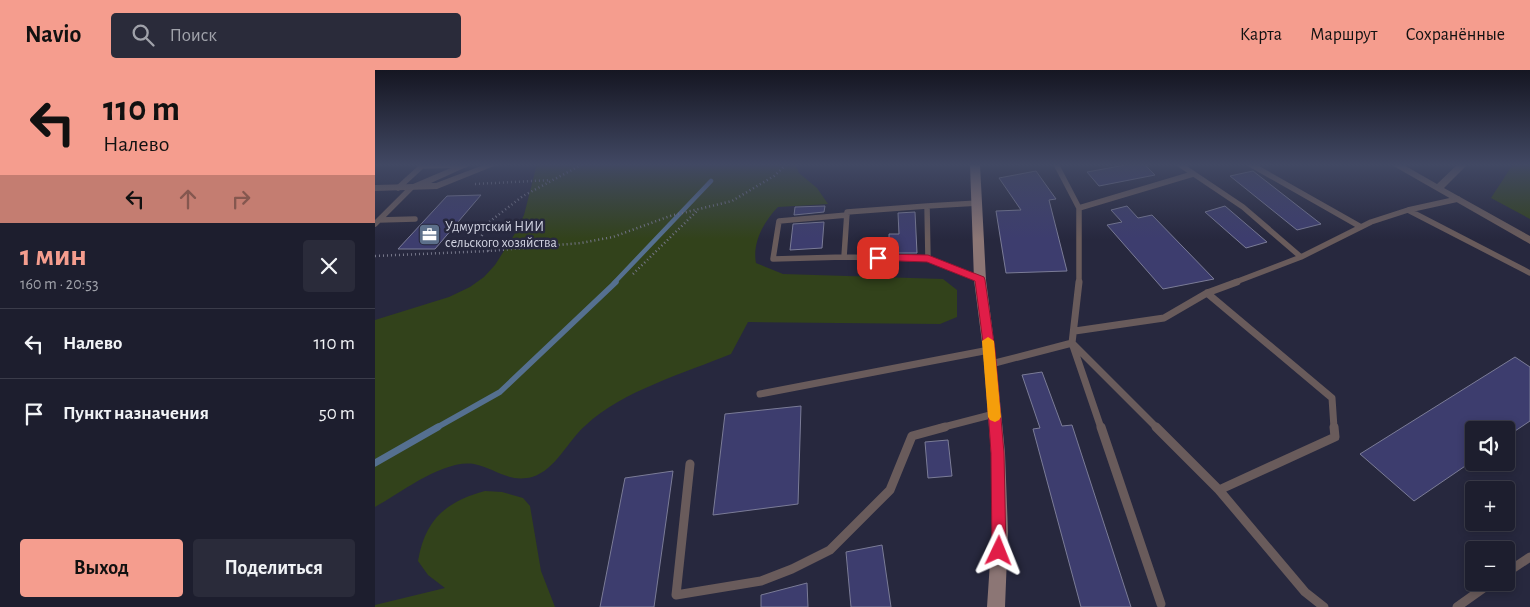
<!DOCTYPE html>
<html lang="ru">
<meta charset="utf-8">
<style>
:root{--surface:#1d1e2e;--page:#2a2b3a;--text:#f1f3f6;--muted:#a0a2aa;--line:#3b3c4a;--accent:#f59d8e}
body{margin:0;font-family:"Alegreya Sans",sans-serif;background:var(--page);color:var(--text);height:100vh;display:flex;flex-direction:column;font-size:19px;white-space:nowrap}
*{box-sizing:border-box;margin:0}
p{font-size:16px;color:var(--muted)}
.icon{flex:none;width:28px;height:28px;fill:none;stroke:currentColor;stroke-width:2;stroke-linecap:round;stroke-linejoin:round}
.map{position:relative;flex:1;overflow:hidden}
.details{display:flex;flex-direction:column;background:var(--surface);width:375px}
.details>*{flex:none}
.hud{background:#f59d8e;color:#111;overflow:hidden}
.buttons{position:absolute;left:1090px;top:351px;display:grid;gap:10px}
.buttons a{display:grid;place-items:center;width:50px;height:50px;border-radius:5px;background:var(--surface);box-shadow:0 2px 8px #0003,0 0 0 1px var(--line);font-size:25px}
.pin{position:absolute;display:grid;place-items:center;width:42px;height:42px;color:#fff;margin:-21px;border-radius:10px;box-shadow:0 2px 8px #0006}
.me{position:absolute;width:55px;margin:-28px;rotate:2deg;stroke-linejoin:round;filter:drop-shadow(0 0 4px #0008)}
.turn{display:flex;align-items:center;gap:18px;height:105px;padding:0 20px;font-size:22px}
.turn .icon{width:65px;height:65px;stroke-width:2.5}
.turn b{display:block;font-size:35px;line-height:42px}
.lanes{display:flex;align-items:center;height:48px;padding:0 20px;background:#0003;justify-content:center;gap:25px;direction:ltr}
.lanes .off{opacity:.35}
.round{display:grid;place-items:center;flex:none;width:52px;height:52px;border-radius:5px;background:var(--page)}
.head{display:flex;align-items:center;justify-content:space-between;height:85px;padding:0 20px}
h1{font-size:30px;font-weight:700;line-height:38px;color:var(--accent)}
.button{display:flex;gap:10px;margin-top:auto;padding:10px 20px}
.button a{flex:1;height:58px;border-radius:5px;background:var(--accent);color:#111;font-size:20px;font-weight:700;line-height:58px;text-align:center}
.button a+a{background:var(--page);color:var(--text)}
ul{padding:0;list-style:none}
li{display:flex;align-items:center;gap:15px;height:70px;padding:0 20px;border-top:1px solid var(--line)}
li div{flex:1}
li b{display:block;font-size:19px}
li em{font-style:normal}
header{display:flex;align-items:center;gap:30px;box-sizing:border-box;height:70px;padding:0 25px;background:var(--accent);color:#111}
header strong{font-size:24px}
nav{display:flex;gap:28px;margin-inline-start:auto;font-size:18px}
.search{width:350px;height:45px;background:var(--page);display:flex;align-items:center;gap:12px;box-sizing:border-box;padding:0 18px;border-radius:5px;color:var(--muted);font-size:19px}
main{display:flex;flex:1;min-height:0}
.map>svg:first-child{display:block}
</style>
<header>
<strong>Navio</strong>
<div class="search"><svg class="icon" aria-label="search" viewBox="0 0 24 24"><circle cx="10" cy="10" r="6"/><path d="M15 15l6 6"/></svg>Поиск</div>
<nav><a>Карта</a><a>Маршрут</a><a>Сохранённые</a></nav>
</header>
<main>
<section class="details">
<div class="hud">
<div class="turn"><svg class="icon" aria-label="left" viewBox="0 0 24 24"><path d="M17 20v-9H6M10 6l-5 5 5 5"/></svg><div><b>110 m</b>Налево</div></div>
<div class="lanes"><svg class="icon" aria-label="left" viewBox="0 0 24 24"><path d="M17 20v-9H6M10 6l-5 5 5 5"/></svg><svg class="icon off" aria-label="ahead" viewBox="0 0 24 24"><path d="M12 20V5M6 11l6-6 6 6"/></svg><svg class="icon off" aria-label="right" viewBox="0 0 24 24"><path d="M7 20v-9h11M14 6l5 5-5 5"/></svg></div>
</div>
<div class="head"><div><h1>1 мин</h1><p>160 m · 20:53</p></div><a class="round"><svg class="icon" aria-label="close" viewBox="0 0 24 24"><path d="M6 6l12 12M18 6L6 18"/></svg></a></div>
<ul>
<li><svg class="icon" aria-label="left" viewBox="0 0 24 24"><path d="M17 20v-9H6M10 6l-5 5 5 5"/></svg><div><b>Налево</b></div><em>110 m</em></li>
<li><svg class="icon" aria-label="arrive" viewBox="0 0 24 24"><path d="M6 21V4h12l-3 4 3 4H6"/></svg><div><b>Пункт назначения</b></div><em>50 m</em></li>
</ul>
<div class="button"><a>Выход</a><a>Поделиться</a></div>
</section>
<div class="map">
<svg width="1155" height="537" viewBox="0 0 1155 537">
<rect width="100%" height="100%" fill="#27283e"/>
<path fill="#32421b" d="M162,94H420L424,103L442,118L453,134L403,137C389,151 377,173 381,193L408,204L568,209L582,220V247L565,254L373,252L356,284C310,303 247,321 211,355C193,370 181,400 157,407C133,413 120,398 99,394C69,389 25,423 0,437V250L74,227L95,217L109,207L120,195L139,165L149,145Z
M1138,94H1155V149L1116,128Z
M110,421L127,422L148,428L155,436L166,501L180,537H0V535L70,518L53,505L43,491C50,450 70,432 110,421Z"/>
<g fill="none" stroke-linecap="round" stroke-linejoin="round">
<path stroke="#557090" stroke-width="4.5" d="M239,213L336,111"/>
<path stroke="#557090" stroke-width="5.5" d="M61,358L125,322L241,212"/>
<path stroke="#557090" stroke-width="7" d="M0,393L63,357"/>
</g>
<path fill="#3d3d6e" stroke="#7b7c97" d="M756,94H769L780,105L724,116L712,102Z
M661,101L681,129L674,130L692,201L631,203L621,141L646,140L624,108Z
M878,101L946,154L922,160L855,106Z
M106,125L60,179H23L72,126Z
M450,136L449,142L419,145L420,137Z
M752,136L763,148L777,145L839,209L788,219L732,155L747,152L736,140Z
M850,136L892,172L871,178L830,142Z
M540,142L542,183H514V164H524L523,143Z
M449,152L447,178L415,180L418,154Z
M1140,287L1155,297V351L1131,367V360H1099V390L1039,431L985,384Z
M667,302L687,356L697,355L756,537H706L658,359L665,358L647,305Z
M426,336L423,434L338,445L350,344Z
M573,370L577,406L553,408L550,372Z
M298,401L279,537H225L250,408Z
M507,475L516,537H476L471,482Z
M432,513L433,537H386V525Z"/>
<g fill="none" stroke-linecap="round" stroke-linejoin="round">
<path stroke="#76778a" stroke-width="2.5" stroke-dasharray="1 3" stroke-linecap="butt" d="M100,114L176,110
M114,181L104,171L114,152L148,126L208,94
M0,186L114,181L206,173L238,167L295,146L357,131L399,106L412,94
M258,204L323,140"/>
<path stroke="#695b5b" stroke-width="5.5" d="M681,94L704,138V213
M804,94L868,137L926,187L996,152L1033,140L1083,129
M875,94L986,157
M23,118L47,96L90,95
M603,133L552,136L553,189L605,210
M552,136L472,142L469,187L553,189
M704,138L818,104
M1033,140L1155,203
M4,150L40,149
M0,154L36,118
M469,187L398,189L404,151L472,145
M858,213L926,187"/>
<path stroke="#695b5b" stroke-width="7" d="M704,212L697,273L726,358
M832,223L957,328L959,358
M700,261L789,248L832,223L862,212
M616,294L697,273L782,358
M385,324L614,280
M565,358L619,344"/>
<path stroke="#695b5b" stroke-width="9" d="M726,357L786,534
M781,357L844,420L930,522L949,537
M315,394L301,525L386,511L417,499L455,480L515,420L537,366L570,357
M844,420L960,367L959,357
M1131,503L1155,487
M1082,537L1117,512"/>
<path fill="#695b5b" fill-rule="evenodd" d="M85,94H98L56,113H61L111,94H124L62,119L0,121V115L38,114Z
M1015,94H1027L1062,114L1083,94H1093L1069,118L1155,166V174Z"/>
<path fill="#8c7675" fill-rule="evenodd" d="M595,94H605L611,210L620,280L630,383L633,462L630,537H612L617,462L616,383L608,280L599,210Z"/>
</g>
<linearGradient id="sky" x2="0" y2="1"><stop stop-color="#151622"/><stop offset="0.56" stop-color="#414863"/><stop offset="1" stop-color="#414863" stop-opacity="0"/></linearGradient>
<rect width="1155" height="169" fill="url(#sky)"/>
<path fill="#e11d48" stroke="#92132f" d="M503,184L553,185L609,207L610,210L620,280L629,383L631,481L629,486L624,488L619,486L617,481L616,383L609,280L600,211L552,192L499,190V185Z"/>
<path fill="#f59e0b" d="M613,267L619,271L626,347L624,350L620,352L615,350L613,347L607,271Z"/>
<defs>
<symbol id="office-square" viewBox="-11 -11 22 22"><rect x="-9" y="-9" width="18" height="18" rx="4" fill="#5c6f8a" stroke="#27283e"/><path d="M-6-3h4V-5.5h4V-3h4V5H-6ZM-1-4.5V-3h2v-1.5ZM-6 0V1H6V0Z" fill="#fff"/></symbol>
</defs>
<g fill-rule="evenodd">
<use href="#office-square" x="42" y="152" width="25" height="25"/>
</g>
<g text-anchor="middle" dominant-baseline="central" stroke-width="5" stroke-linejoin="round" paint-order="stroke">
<g font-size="14" fill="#d1d3e1" stroke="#27283e" text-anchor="start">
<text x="70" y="157">Удмуртский НИИ<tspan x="70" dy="16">сельского хозяйства</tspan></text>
</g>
</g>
</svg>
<div class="buttons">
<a><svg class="icon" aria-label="sound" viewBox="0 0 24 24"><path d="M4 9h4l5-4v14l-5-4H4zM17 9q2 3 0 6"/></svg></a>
<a>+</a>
<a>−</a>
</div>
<div class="pin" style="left:503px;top:188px;background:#d93025"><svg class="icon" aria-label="arrive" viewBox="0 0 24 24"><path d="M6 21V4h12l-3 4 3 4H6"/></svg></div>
<svg class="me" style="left:624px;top:481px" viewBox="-20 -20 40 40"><path d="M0-17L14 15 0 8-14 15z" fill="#e11d48" stroke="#fff" stroke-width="4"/></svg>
</div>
</main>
